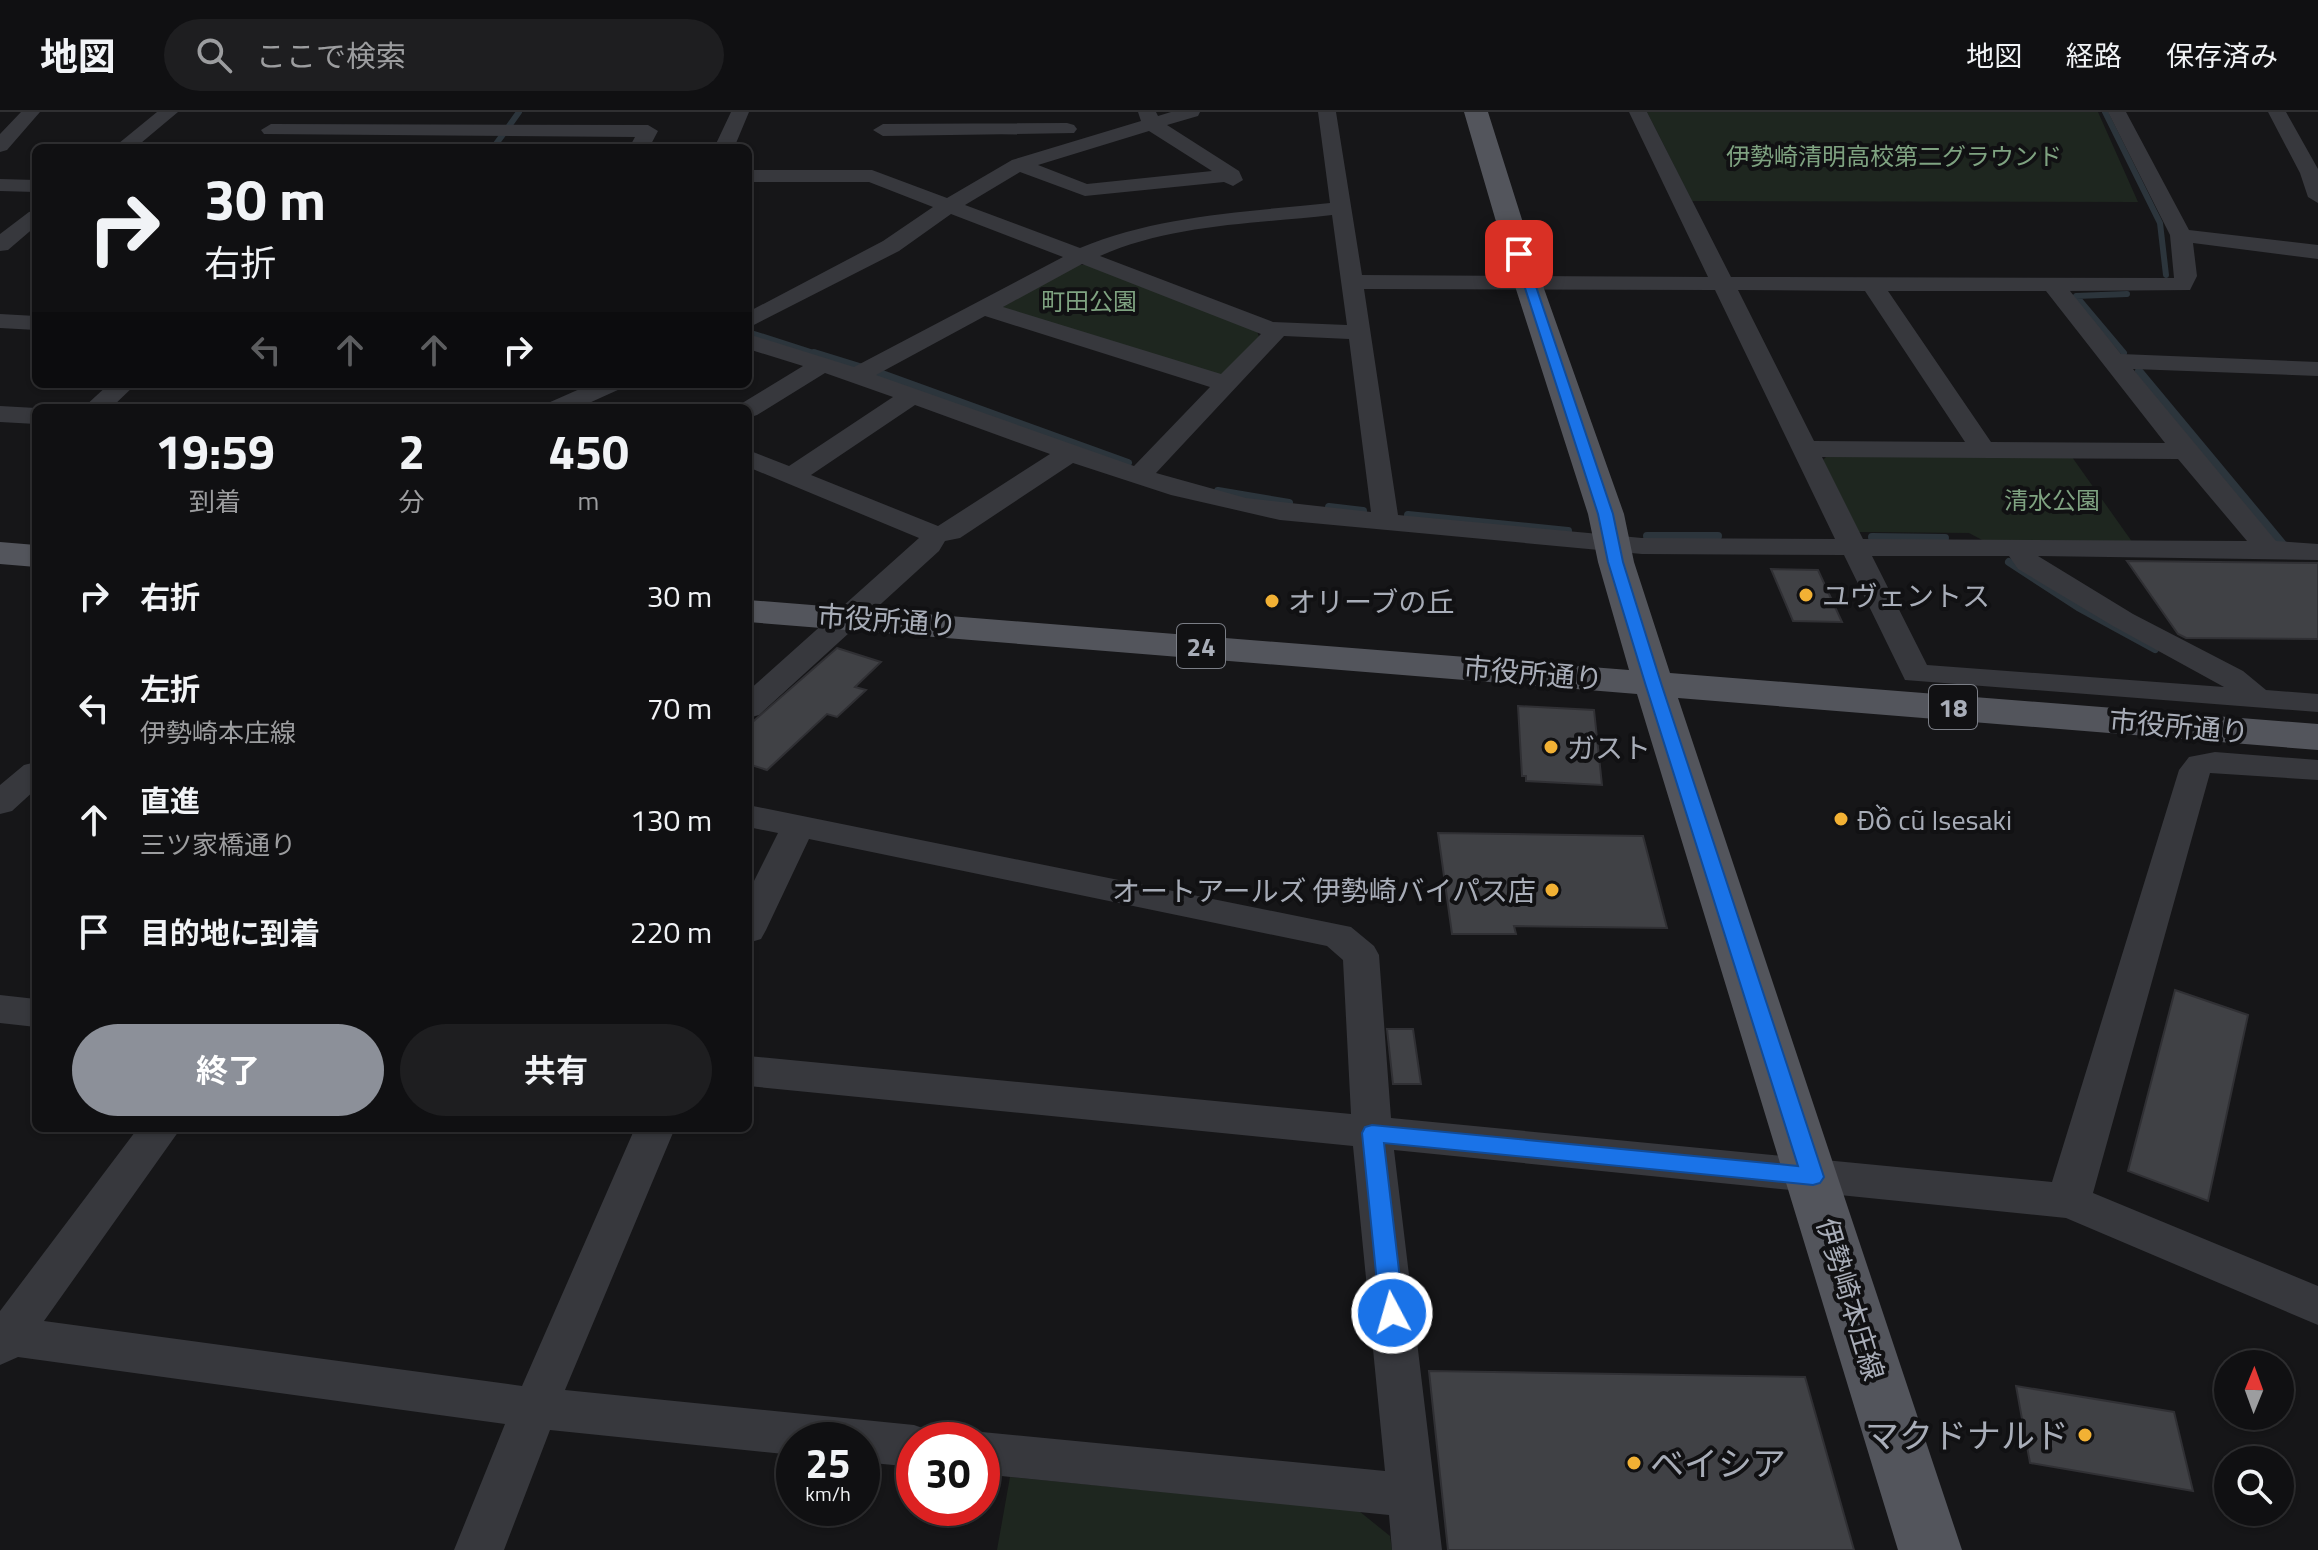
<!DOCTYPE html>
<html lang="ja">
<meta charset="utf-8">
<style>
:root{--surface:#101012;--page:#1e1e20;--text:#f1f3f6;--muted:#9c9d9f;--line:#303032;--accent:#8c9099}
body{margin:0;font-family:"Titillium Web","Noto Sans JP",sans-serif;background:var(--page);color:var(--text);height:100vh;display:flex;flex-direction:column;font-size:30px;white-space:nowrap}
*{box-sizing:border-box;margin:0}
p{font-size:26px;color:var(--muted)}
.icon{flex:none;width:44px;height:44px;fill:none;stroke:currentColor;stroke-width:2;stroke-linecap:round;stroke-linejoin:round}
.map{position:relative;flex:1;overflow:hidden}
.panel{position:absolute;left:32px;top:292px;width:720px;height:728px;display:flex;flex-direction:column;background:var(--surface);border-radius:12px;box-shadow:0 2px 6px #0004,0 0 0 2px var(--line)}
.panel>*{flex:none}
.banner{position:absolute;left:32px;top:32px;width:720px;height:244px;border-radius:12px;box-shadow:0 2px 6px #0004,0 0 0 2px var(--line);background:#101012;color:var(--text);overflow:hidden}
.needle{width:52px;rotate:1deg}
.buttons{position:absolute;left:2214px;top:1238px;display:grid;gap:16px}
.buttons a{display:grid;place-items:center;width:80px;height:80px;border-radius:50%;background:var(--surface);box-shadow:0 2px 6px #0004,0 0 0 2px var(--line);font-size:40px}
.speed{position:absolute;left:776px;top:1310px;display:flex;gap:16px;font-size:40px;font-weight:700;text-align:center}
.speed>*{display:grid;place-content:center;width:104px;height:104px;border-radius:50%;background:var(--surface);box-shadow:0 2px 6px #0004,0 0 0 2px var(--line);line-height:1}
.speed small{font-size:20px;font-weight:400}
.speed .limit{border:12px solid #d22;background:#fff;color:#111}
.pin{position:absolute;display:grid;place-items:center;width:68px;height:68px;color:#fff;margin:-34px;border-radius:16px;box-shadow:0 4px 12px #0006}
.me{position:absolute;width:88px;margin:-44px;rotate:354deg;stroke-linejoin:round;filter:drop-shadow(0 0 6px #0008)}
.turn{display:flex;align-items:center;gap:28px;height:168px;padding:0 40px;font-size:36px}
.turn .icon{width:104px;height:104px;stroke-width:2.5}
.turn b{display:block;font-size:56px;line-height:68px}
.lanes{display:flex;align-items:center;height:76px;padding:0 40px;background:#0003;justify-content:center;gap:40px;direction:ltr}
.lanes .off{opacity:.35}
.eta{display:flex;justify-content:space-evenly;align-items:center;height:136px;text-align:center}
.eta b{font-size:48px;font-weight:700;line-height:56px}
.button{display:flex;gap:16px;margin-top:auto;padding:16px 40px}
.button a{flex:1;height:92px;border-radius:48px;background:var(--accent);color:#fff;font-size:32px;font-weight:700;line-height:92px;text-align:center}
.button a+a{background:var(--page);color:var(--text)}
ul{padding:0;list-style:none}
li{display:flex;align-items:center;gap:24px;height:112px;padding:0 40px}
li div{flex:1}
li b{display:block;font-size:30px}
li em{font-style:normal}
header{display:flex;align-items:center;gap:48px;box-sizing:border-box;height:112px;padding:0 40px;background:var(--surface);border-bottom:2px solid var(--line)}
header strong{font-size:38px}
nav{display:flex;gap:44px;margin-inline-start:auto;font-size:28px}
.search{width:560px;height:72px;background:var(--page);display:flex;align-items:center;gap:20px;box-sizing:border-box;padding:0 28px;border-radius:44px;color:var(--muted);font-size:30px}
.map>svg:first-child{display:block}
</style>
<header>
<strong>地図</strong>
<div class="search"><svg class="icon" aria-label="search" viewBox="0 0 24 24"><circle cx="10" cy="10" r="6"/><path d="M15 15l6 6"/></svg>ここで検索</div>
<nav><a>地図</a><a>経路</a><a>保存済み</a></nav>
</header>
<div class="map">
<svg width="2318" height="1438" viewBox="0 0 2318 1438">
<rect width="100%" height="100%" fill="#161618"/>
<path fill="#1e261f" d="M1647,0H2098L2138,90L1692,89Z
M1075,153H1087L1257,219L1259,225L1225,262H1213L1002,198L1004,194Z
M1827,344L2072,345L2133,431L1984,429L1969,421L1859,420L1823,348Z
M1010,1365L1359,1399L1390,1424L1392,1438H997Z"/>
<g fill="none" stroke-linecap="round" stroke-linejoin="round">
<path stroke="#2c353c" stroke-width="6" d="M2105,0L2160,111L2166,163
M509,14L519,0
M493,36L504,21
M751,221L820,243
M2124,241L2076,184L2127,182"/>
<path stroke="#2c353c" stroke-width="8" d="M814,241L882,262L1128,351
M2139,259L2282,431
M1218,379L1289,391
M1329,395L1363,399
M1408,403L1568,419
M1647,424H1718
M1872,425L1945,426
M2009,450L2078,495L2155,537"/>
</g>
<path fill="#404145" stroke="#303034" stroke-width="2" d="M2127,449L2318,451V527L2186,526L2178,522Z
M1771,457L1818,458L1842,510L1793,509Z
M837,536L881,550L855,575L866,578L837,605L827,602L767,658L748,652V614Z
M1518,594L1594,598L1602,673L1526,669V664H1522Z
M1438,721L1643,724L1667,816L1514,814L1516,822H1452Z
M2175,878L2248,903L2208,1089L2128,1059Z
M1387,917H1413L1421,972H1393Z
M1429,1259L1805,1265L1854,1438H1448Z
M2016,1274L2174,1300L2193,1379L2030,1351Z"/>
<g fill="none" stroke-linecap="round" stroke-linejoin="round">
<path fill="#37383d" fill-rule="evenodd" d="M21,0H40L7,38L0,40V22Z
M157,0H178L135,36H113Z
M731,0H749L734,36H714Z
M1138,0H1156L1158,4L1171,0H1200L1198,4L1167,13L1239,59L1243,68L1233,74L1224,70L1085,84L1020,60L965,93L1080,136C1159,103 1245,100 1330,91L1318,0H1336L1362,163L1708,165L1629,0H1647L1731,165L2174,166L2170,123L2108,0H2126L2189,118L2318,133V147L2193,131L2197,164L2190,178L2070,179L2121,242L2318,250V264L2133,257L2276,429L2318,432V448L2038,444L2133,502L2243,559L2266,578L2318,582V600L1905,568L1844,443L1642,442L1280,408L1171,383L1073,351L960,426L945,429L939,439L759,603L748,606V579L919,426L748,355V338L789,354L893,285L825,261L757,303L748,306V296H737L739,293L803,254L748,237V222L854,255L1063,145L951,102L899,139L748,216V200L883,129L933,95L869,70H748V58H872L947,86L1012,48L1141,9ZM1149,19L1212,59L1087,72L1038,53ZM1332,103L1347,213L1273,210L1100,144C1172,112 1254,112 1332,103ZM1082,152L1261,222L1221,262L1003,195ZM1364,177L1715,178L1835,427L1642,426L1398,403ZM1738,178L1865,179L1965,330L1814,329ZM1888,179H2046L2165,331L1991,330ZM985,204L1210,275L1134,354L876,263ZM1284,224L1349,227L1371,400L1246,386L1156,361ZM915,293L1050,342L938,414L811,363ZM1822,345L2178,347L2247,429L1863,427ZM1872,444H2009L2018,457L2113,514L2224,575L1927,553Z
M2268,0H2286L2318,57V91L2308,85L2300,61Z
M1067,11L1074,13L1077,17L1074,21L883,24L873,18L883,12Z
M271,12L648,13L658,19L649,36H629L635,25L264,22L261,18Z
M0,67L36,68V80L0,79Z
M36,98V114L8,138L0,139V122L29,100Z
M0,202L36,204V218L0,216Z
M109,272H136L111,296H83Z
M591,272H623L620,277L578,296H544L548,291Z
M0,294L36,296V312L0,310Z
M2215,640L2318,648V668L2210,661L2093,1081L2318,1174V1213L2066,1106L1394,1038L1442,1438H1392L1389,1403L982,1362V1328H964L982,1320L1385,1359L1353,1034L748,974V944L1351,1002L1343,848L1327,834L809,727L766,818L761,827L748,831V781L778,721L748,715V693L1351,815L1374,834L1379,843L1391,1006L2052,1070L2179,658L2189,645Z
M36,650V677L12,699L0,702V673L24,653Z
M0,883L36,887V915L0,911Z
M138,1016H181L44,1209L522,1274L635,1016H675L565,1278L914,1313L931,1319L935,1328H914V1355L862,1350V1328H794V1343L550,1318L504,1438H454L505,1312L18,1245L0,1253V1199Z"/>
<path fill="#53555c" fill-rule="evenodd" d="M1464,0H1488L1542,171L1624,402L1634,450L1670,561L2318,612V638L1678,586L1962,1438H1898L1637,582L748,510V488L1629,558L1598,450L1588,402L1514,171Z
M0,430L36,433V455L0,452Z"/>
</g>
<path fill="#1a73e8" stroke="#114b97" stroke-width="2" d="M1519,139L1525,142L1613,402L1623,450L1661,571L1824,1065L1820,1071L1813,1073L1384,1031L1404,1201L1400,1209L1392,1211L1383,1209L1380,1201L1362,1021L1365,1015L1372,1013L1798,1054L1645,571L1608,450L1598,402L1514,142Z"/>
<g fill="#f2b134" stroke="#111113" stroke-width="3">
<circle cx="1806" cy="483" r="8"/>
<circle cx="1272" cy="489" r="8"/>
<circle cx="1551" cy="635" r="8"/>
<circle cx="1841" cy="707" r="8"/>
<circle cx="1552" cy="778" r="8"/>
<circle cx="2085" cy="1323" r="8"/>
<circle cx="1634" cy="1351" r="8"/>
</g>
<g text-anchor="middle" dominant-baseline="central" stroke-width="8" stroke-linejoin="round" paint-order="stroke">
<g font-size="24" fill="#7fa381" stroke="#111113">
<text x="1894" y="44">伊勢崎清明高校第二グラウンド</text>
<text x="1089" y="189">町田公園</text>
<text x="2052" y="388">清水公園</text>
</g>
<g fill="#111113" stroke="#7b7e86" stroke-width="2">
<rect x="1177" y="512" width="48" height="44" rx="6"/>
<rect x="1929" y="573" width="48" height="44" rx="6"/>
</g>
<g font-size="26" font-weight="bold" fill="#a8adb8">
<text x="1201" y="534">24</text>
<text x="1953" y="595">18</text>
</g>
<g font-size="28" fill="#a8adb8" stroke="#111113" text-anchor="start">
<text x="1822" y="483">ユヴェントス</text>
<text x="1288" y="489">オリーブの丘</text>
<text x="1567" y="635">ガスト</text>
<text x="1857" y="707">Đồ cũ Isesaki</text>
<text x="1536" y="778" text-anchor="end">オートアールズ 伊勢崎バイパス店</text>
</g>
<g font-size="28" fill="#a8adb8" stroke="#111113">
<text transform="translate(887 508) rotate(4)">市役所通り</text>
<text transform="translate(1533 561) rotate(5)">市役所通り</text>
<text transform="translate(2179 614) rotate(5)">市役所通り</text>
<text transform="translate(1851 1187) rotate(73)">伊勢崎本庄線</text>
</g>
<g font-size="34" fill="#a8adb8" stroke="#111113" text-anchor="end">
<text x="2069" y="1323">マクドナルド</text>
<text x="1650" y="1351" text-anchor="start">ベイシア</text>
</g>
</g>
</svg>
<div class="buttons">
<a><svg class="needle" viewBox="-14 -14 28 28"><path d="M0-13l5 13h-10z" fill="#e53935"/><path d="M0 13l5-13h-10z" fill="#9c9d9f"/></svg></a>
<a><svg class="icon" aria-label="search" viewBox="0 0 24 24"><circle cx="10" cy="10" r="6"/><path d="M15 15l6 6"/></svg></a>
</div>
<div class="speed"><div>25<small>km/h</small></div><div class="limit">30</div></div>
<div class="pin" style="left:1519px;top:142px;background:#d93025"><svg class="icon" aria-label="arrive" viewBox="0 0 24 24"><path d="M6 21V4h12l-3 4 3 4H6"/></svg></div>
<svg class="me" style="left:1392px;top:1201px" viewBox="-20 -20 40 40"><circle r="17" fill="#1a73e8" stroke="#fff" stroke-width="3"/><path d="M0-11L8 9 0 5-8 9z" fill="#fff"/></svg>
<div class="banner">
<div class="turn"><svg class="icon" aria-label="right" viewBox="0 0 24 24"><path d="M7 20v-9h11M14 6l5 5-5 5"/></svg><div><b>30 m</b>右折</div></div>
<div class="lanes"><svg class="icon off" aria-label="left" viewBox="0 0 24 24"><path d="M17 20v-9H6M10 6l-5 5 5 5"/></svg><svg class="icon off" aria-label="ahead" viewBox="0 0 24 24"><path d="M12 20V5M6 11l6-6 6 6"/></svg><svg class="icon off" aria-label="ahead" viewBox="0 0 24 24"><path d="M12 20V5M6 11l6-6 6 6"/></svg><svg class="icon" aria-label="right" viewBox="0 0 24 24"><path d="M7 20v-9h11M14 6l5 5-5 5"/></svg></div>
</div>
<section class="panel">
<div class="eta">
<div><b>19:59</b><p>到着</p></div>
<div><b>2</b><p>分</p></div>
<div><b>450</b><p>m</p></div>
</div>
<ul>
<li><svg class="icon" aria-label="right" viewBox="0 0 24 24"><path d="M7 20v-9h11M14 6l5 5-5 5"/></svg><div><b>右折</b></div><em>30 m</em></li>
<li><svg class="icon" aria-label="left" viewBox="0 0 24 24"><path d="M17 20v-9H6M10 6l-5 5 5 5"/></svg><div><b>左折</b><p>伊勢崎本庄線</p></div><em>70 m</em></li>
<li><svg class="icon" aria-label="ahead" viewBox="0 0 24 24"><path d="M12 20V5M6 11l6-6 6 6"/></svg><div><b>直進</b><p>三ツ家橋通り</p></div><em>130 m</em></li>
<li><svg class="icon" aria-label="arrive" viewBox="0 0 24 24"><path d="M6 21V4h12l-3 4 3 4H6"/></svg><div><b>目的地に到着</b></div><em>220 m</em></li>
</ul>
<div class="button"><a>終了</a><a>共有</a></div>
</section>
</div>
